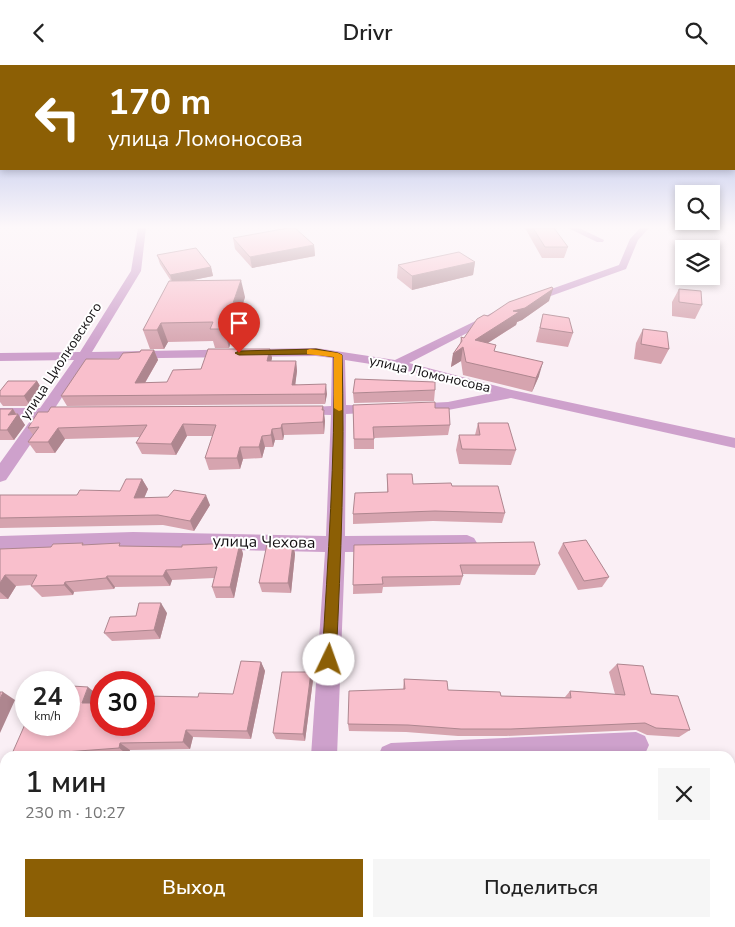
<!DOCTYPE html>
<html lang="ru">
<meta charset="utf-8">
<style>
:root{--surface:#fff;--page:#f6f6f6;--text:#222;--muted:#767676;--accent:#8c5f05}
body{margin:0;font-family:"Nunito Sans",sans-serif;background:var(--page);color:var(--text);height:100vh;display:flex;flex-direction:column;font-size:19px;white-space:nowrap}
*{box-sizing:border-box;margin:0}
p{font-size:16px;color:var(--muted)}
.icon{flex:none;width:28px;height:28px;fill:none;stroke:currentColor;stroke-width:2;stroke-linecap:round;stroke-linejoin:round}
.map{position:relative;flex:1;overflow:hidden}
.drawer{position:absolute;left:0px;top:686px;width:735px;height:176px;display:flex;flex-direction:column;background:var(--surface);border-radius:15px 15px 0 0;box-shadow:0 2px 8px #0003}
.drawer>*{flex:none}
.guide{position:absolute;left:0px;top:0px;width:735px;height:105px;box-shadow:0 2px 8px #0003;background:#8c5f05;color:#fff;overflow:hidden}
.buttons{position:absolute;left:675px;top:120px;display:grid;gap:10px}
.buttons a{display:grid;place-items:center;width:45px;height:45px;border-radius:0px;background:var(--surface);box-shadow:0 2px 8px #0003;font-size:25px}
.speed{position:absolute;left:15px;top:606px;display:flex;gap:10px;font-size:25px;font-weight:700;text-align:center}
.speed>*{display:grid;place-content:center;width:65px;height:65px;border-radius:50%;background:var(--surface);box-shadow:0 2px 8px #0003;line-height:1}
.speed small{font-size:12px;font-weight:400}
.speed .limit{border:8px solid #d22;background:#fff;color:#111}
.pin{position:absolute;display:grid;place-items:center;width:42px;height:42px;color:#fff;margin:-51px -21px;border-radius:50% 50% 50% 0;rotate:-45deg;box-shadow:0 0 5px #0007}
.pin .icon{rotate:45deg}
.me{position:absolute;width:55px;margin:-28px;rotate:3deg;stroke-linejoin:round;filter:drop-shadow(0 0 4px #0008)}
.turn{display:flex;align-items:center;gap:18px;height:105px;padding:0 25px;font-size:22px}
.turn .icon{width:65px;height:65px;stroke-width:2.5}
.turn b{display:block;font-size:35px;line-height:42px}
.round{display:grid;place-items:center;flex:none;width:52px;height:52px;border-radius:0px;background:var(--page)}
.head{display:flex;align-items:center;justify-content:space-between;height:85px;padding:0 25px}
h1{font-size:30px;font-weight:600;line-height:38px}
.cta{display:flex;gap:10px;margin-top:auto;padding:10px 25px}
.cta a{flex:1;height:58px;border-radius:0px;background:var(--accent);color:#fff;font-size:20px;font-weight:600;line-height:58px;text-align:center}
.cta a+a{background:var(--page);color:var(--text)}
header{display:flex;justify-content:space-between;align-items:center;height:65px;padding:0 25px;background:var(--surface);font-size:22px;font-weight:600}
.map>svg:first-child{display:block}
</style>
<header><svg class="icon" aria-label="back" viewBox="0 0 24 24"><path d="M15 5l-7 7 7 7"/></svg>Drivr<svg class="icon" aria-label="search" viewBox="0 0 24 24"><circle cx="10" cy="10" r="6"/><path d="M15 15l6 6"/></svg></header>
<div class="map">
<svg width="735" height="862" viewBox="0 0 735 862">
<rect width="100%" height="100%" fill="#faeff5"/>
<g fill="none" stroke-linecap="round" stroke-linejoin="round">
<path fill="#cea1cc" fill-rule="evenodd" d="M138,163H146L141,206L92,287L316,283L395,295L494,247L498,248L500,250L498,252L409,298L512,325L735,373V383L511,333L448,345L413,346L408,345L406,342L408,339L448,337L492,328L396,303L345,295L346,340L382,341L384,344L382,347L346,349L345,471L467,470L474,473L477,478L474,483L467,486L345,487L337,691H311L325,487L133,483L0,487V471L133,467L326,471L331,350L295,349L293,346L295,343L331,341L332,293L316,291L87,294L55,343L77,344L79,347L77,350L49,352L6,415L0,417V398L33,352L0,353V343H40L74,295L0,296V288L80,287L131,206Z
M568,163H579L604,175L603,177H597Z
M640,163H649L638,175L626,204L534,237H526L525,235L526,233L619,200L630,174Z
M636,667L645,671L649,680L645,689L640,691H378L382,682L391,678Z
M0,726H5V754H0Z
M305,858H337V862H305Z"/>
</g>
<path fill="#d6a4af" d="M525,163H554L568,182L564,193H542Z
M233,173L314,180L315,191L252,203L235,184Z
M157,190L211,202L213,211L187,216L245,232L229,283H215L213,276L168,277L164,284H150L143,265L171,216L160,199Z
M475,197L473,210L412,225L397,213L398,200Z
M679,224L702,240L695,254L672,251V237Z
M549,236L522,255L517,257L516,260L488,278L494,287L539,311L532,327L463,310L461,296L451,302L453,289L460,279L461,272L464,273L488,251Z
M543,249L573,268L568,282L536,277Z
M643,264L669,284L661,299L634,294L636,278Z
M270,284L272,293L271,296H296L297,306L295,319L327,329L325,339L67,341L61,331L119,294L140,287L154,285L158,295L145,318L167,317L201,304Z
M37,316L43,326L30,341H3L0,337V326Z
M435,325L434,336L354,338L353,328Z
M353,340L435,343L450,360L448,370L374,373V384H354Z
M323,341L325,356L324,369L284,370L283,375H275L273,382H265L262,393L243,394L240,404L209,405L205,393L213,371H187L176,390L142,389L136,378L140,372L65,374L55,388H36L28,377L33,370L28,363Z
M0,344H13L25,360L14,375H0Z
M478,358L516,385L511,400L459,399L456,385L459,370H475Z
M387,409L413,419L452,421L505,448L502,458L433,456L353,459V449L387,427Z
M142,414L148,424L144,433L210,440L194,466L163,460L0,463V430H77L120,426Z
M83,478L84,480L182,482L240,478L243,489L234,533H216L212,522L214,513L172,515L170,521L115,522L114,524L74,527L73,530L42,532L31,521L32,520L16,521L8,534H0V484L51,482Z
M563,478L609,512L602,522L578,525L558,488Z
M293,479L295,489L291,528L262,527L259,518Z
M354,480L540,500L535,510L462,509L463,511L460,520L383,522L382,528L353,529Z
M167,548L160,574L112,576L104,568L136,551Z
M261,597L265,606L251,674L193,672L190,684L130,685L128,690L107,691H11L98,630L96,638L101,660L198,632L233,629Z
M617,599L651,629L690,665L679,672L647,670L636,665L506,671H458L406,667L349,666L348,659L403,624L404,614L448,625L501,631L565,632L570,626L615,629L609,607Z
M311,607L313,615L305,676L276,674L273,668Z
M0,760H5V815H0Z"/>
<path fill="#ae868f" d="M314,180L315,191L252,203L250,192Z
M475,197L473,210L412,225V211Z
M211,202L213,211L173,219L170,210Z
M241,215L245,232L229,283L224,264Z
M553,224L549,236L522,255L517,257L516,260L472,288L475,275L513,246Z
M161,258L168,277L164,284L157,265Z
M463,282L461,296L451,302L453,289Z
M270,284L272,293L269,306L267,296Z
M154,285L158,295L139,328L135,318Z
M296,296L297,306L294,330L292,320Z
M543,297L539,311L532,327L536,313Z
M37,316L43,326L30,341L24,331Z
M326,319L327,329L325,339V329Z
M323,341L325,356L324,369L322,345Z
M13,344L17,351L18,349L25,360L14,375L7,365L8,350Z
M183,359L187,371L176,390L171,379Z
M282,359L284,370L283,375L281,363Z
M58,363L65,374L55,388L48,377Z
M272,364L275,375L273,382L271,370Z
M262,371L265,382L262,393L259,382Z
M240,382L243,394L240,404L237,393Z
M142,414L148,424L140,443L134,433Z
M206,430L210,440L194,466L190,456Z
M240,478L243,489L234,533L230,522Z
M293,479L295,489L291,528L288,518Z
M166,505L172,515L170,521L163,511Z
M5,510L16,521L8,534L0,527V518Z
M107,511L115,522L114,524L106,513Z
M65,517L74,527L73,530L64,520Z
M161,538L167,548L160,574L154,565Z
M261,597L265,606L251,674L247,666Z
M311,607L313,615L305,676L303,669Z
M88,622L98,630L93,646L82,638Z
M3,627L15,635L0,668V634Z
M186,665L193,672L190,684L183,677Z
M120,678L130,685L128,690L119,683Z"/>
<path fill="#f9bfcc" stroke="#ae868f" d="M288,163H295L314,180L250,192L233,173Z
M533,163H554L568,182H545Z
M196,183L211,202L170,210L157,190Z
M459,187L475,197L412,211L398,200Z
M241,215L224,264H210L213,257L161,258L157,265H143L169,216Z
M552,222L553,224L525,243L513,246L519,247L475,275L496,280L494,286L543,297L536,313L466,297L463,282L453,289L462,276L461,272L464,273L477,254L484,250L488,251L509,237Z
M679,224L701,226L702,240L679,237Z
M543,249L569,253L573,268L540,263Z
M643,264L667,267L669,284L641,279Z
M208,284H270L267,296H296L292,320L326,319L325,329L61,331L86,294H119L123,288L140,287L141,285H154L135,318L167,317L173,305L201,304Z
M355,314L435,317V325L353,328Z
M8,316H37L24,331H0V326Z
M435,337V343H449L450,360L373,362L374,374H354L353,340Z
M323,341L322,345H324L323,357L282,359L281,363L272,364L271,370L262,371L259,382H240L237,393H205L216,360L183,359L171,379L136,378L147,360L58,363L48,377H28L39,362L28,363L38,347H48L51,342Z
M0,344H13L8,350L18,349L7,365H0Z
M478,358H508L516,385L462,384L459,370H480Z
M387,409H412L413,419L451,418L452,421H498L505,448L435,446L353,449L355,428L388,427Z
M126,414H142L134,433L168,432L174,425L206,430L190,456L158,450L0,453V430H77L80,425L120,426Z
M586,475L609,512L584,516L563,478Z
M534,477L540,500H460L463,511L382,512L383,519L353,520L354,480Z
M83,478L82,480L120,478L119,481L182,482V480L240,478L230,522H212L217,502L166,505L163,511H107L106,513L65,517L64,520L31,521L37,510H5L0,518V484L51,482L53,479Z
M267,479H293L288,518H259Z
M139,538H161L154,565L104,568L110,552L136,551Z
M241,596L261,597L247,666L186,665L183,677L120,678L119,683L11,691L26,657V660H69V630L72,621L88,622L82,638H101V660H144V631L198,632L199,628L233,629Z
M617,599L643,601L651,629L678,631L690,665L656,663L645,658L511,664H461L408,660L348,659L349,626L405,624L404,614L447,616L448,625L500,627L501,631L571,633L570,626L625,630Z
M282,607H311L303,669L273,668Z
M0,627H3L0,634Z
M0,760H5V813H0Z"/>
<linearGradient id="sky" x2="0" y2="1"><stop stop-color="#96a7e4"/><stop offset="0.57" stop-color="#fdf8fa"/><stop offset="1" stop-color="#fdf8fa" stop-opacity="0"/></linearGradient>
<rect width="735" height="284" fill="url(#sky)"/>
<path fill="#8c5f05" stroke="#5b3e03" d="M316,284L338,288L342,290C345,392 341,493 336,595L334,600L329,602L324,600L322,595C328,494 335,393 334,292L316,289L239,290L235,288L239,286Z"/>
<path fill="#f59e0b" d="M310,284L338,288L342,290V345L339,346L334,343V292L307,289V285Z"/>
<g text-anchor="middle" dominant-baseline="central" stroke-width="4" stroke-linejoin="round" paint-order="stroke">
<g font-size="14" fill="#120f11" stroke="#fff">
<text transform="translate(61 296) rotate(-57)">улица Циолковского</text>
<text transform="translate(430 309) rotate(13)">улица Ломоносова</text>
</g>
<g font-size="16" fill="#120f11" stroke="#fff">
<text transform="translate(264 477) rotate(1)">улица Чехова</text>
</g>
</g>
</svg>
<div class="buttons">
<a><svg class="icon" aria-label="search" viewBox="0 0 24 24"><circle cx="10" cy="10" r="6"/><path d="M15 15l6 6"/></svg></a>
<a><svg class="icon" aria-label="layers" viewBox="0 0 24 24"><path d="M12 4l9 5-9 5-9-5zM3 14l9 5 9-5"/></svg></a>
</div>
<div class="speed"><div>24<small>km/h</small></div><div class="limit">30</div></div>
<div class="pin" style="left:239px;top:288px;background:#d93025"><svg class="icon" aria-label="arrive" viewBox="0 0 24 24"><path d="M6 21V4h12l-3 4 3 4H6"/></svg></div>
<svg class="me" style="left:329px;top:595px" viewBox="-20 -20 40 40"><circle r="19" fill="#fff"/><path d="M0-13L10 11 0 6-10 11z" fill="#8c5f05"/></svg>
<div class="guide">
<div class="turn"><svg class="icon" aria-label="left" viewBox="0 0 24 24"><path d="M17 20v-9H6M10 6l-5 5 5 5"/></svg><div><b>170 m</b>улица Ломоносова</div></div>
</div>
<section class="drawer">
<div class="head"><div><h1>1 мин</h1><p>230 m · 10:27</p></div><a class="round"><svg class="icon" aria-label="close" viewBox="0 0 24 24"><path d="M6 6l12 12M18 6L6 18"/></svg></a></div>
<div class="cta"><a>Выход</a><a>Поделиться</a></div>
</section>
</div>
